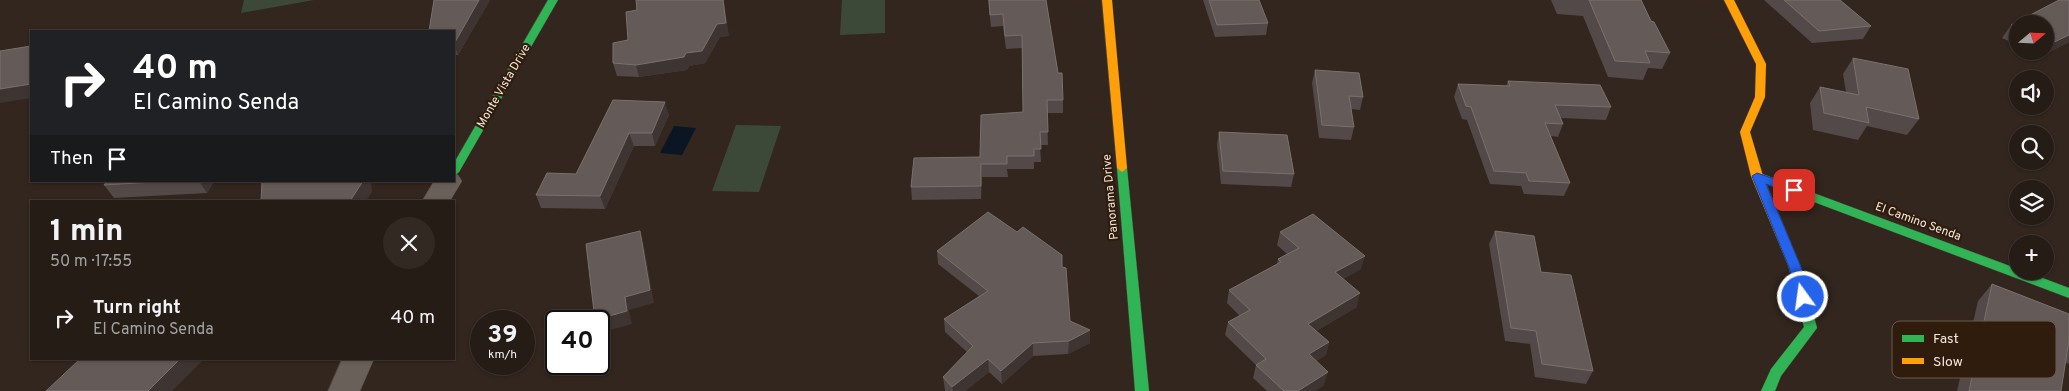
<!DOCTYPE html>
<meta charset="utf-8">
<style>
:root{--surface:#261c16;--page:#322923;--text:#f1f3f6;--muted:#a4a1a1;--line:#423a35}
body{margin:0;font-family:Overpass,sans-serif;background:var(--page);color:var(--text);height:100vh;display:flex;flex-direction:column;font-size:19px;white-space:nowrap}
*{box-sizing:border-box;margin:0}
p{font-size:16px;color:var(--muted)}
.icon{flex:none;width:28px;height:28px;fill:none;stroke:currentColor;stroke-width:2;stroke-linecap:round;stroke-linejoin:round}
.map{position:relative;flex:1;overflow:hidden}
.drawer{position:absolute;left:30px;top:200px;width:425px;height:160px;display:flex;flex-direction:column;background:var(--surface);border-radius:0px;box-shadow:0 1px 4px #0004,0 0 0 1px var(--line)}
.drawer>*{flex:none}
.hud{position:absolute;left:30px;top:30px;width:425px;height:152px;border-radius:0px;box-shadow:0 1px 4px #0004,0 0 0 1px var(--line);background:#202124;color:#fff;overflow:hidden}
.needle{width:32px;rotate:71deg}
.buttons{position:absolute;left:2009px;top:15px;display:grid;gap:10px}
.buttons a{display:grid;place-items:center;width:45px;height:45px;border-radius:50%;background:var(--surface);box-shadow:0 1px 4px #0004,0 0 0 1px var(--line);font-size:25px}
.speed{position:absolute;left:470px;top:310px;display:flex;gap:10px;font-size:25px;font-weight:700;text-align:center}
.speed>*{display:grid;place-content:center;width:65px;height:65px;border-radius:50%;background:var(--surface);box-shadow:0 1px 4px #0004,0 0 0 1px var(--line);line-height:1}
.speed small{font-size:12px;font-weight:400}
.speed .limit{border:2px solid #111;border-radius:8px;background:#fff;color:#111}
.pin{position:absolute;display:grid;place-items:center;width:42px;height:42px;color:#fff;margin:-21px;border-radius:10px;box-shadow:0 2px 8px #0006}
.me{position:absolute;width:55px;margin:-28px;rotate:346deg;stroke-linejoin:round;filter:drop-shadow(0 0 4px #0008)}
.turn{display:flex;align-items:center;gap:18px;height:105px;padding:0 20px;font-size:22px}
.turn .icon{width:65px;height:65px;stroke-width:2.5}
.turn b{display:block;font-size:35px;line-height:42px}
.then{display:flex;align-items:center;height:48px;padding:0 20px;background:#0003;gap:10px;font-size:19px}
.round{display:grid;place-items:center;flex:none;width:52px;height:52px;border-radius:26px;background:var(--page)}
.headline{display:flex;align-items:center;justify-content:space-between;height:85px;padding:0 20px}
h1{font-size:30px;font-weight:800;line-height:38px}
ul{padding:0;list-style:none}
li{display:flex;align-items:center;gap:15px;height:65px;padding:0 20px}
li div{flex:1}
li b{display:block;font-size:19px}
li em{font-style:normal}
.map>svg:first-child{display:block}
</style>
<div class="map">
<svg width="2069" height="391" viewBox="0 0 2069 391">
<rect width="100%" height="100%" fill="#32261e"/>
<path fill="#3c4938" d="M244,0H314L241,13Z
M842,0H885V33L840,35Z
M736,125L781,126L759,192L712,191Z"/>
<path fill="#0b1524" d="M674,126L696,128L682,155L660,153Z"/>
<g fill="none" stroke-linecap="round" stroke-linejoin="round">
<defs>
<path id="street" d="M454,173L458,175L462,181L450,201H422L434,181H454Z
M342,359H374L360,391H328Z"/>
<path id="fast" d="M548,0H558L459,172L454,176V163Z
M1122,164L1127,168L1149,391H1135L1117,168Z
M1757,172L2018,269V271H2024L2069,288V298L1753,179L1751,176Z
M1794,261L1798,262L1800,265L1817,328L1781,376L1775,391H1761L1771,369L1804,327L1788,265L1790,262Z"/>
<path id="slow" d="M1102,0H1112L1127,168L1122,172L1117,168Z
M1724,0H1734L1766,64L1765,97L1750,132L1763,176L1800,265L1798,268H1790L1788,265L1751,176L1740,132L1755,97L1756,64Z"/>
</defs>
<use href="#street" stroke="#4b423a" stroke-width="1"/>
<use href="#fast" stroke="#4b423a" stroke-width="1"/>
<use href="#slow" stroke="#4b423a" stroke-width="1"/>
<use href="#street" fill="#6a605a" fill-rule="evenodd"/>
<use href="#fast" fill="#30b455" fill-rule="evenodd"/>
<use href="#slow" fill="#ff9f0a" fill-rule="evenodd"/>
</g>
<path fill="#524948" d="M490,0L458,55H454V31Z
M988,0H1046L1058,73L1063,100V113H1047L1048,145H1040L1041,162H1034V169H1007L1008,177H982L981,199L912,200L911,187L980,157L1023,112L1022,48L1006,49L1003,26L991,27Z
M1203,0H1259L1268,23L1266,35L1215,37Z
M1551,0H1641L1651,21L1670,53L1662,69L1648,68L1643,80L1608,77L1583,16L1557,14Z
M1764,0H1840L1871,26L1863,39L1812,43Z
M2069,0V42L2041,56L2030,51H2045V24H2018V45L2002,38L2011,25Z
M729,36L720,37L705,63L689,66L687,70L639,77L617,76L613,63L628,40Z
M1853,58L1919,119L1907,135L1867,126L1858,140L1813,130L1810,103L1820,87L1846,92L1843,74Z
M1315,70L1363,97L1360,110L1351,109L1354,127L1351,140L1319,138L1312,83Z
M1508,81L1611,107L1606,120L1561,118L1563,124L1558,137L1551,136L1570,183L1564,196L1524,194L1521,186L1490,184L1467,120L1462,119L1454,97L1458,84L1506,86Z
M613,100L669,115L655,146H634L605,209L541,208L536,195L576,174Z
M1219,132L1294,174L1291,187L1221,184L1217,145Z
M107,181H214L207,193L114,198L104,185Z
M1495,231L1541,272L1593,371L1586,384L1535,377L1530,344L1505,341L1489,244Z
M1280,232L1361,269L1343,279L1357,307L1316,331L1329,342L1326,355L1316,361L1324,385L1315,391H1267L1253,378L1256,365L1225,335L1228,322L1240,316L1227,303L1229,290L1277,264L1278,259L1287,254L1277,245Z
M937,251L1062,267L1070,321L1090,343L1068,354L1033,356L1002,384L989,372L965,391H945V390L943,377L967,352L945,332L944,319L979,296L938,264Z
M1992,284L2069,314V364L2065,362L2061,391H1957L1978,301Z"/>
<path fill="#3e3431" d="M479,0H490L458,55L454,44Z
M723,0H724L729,36L720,37L705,63L689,66L687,70L639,77L636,65Z
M2069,35V42L2041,56L2050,44Z
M31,84V98L0,103V89Z
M665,102L669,115L655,146L652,133Z
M629,133L634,146L605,209L600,196Z
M981,164L982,177L981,199Z
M199,181H214L207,193Z
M363,181H371L372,192L366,201H350Z
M640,231L644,245L654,303L629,310L632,324L600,333L599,329V321H596L595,320Z
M1365,256L1361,269L1332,286L1335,272Z
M1360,293L1357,307L1305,337L1308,324Z
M1090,330V343L1068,354L1069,341Z
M1329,342L1326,355L1305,367L1309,354Z
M1033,343V356L1002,384L1001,371Z
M180,359H204L172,391H148Z
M988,359L989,372L965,391H953L952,387Z
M1328,372L1324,385L1315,391H1298Z"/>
<path fill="#645a58" stroke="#7a706d" d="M434,0H479L454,44V31H429Z
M636,0H723L726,23L717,24L702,51L686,53L684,57L636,65L613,63V43L628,40L626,12L637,10Z
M989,0H1046L1058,73H1062L1063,100H1047L1048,132H1040L1041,149H1034V156H1007V164H981V186L911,187L914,158L980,157L981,115L1023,112L1022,35L1005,36L1003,14L990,15Z
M1209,0H1259L1268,23L1217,25Z
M1589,0H1641L1651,21L1654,22L1670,53L1645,51L1650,63L1615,61Z
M1784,0H1840L1871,26L1819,31Z
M2059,0H2069V35L2050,44L2045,41V24H2018V28L2011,25Z
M390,30L389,31H348Z
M31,46V84L0,89V51Z
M1853,58L1908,69L1919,119L1866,107L1869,123L1824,113L1820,87L1859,95Z
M1315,70L1359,73L1363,97L1349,96L1354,127L1322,125Z
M1508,81L1600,85L1611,107L1555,105L1563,124L1545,123L1570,183L1529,181L1526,173L1494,171L1471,107L1466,106L1458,84L1510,86Z
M613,100L665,102L652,133H629L600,196L536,195L547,173L576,174Z
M1219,132L1287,135L1294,174L1223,171Z
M107,181H171L104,185Z
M262,181H363L350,201H261Z
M988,212L1017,232L1023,227L1062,255V267L1066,268L1070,321L1090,330L1069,341L1033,343L1001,371L988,359L952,387L943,377L973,346L944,319L988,291L937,251Z
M1313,214L1365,256L1335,272L1360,293L1308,324L1329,342L1309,354L1328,372L1298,391H1284L1256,365L1266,359L1228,322L1250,310L1229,290L1281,262L1278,259L1299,248L1280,232Z
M640,231L650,290L625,297L627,311L595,320L586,244Z
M1495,231L1534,236L1541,272L1571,275L1593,371L1542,364L1536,331L1511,328Z
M1992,284L2069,314V340L2061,391H1969Z
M80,359H180L148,391H46Z"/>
<path fill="#2563eb" stroke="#184099" d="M1757,173L1798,187L1800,190L1794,194L1766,184L1801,267L1809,297L1807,301L1803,302L1797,297L1789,267L1752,176Z"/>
<g text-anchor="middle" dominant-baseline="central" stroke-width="4.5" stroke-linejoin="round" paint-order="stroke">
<g font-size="12" fill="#f4e6dd" stroke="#2f1c0c">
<text transform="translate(504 86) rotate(-60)">Monte Vista Drive</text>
<text transform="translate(1111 197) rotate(-95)">Panorama Drive</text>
<text transform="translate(1918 222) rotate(20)">El Camino Senda</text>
</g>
</g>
<rect x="1892" y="321" width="164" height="57" rx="8" fill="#2f1c0c" stroke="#6a594b" stroke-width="1"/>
<rect x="1902" y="335" width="22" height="7" fill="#30b455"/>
<rect x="1902" y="358" width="22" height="6" fill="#ff9f0a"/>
<g font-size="14" fill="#f4e6dd">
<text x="1933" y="343">Fast</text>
<text x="1933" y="366">Slow</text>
</g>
</svg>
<div class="buttons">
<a><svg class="needle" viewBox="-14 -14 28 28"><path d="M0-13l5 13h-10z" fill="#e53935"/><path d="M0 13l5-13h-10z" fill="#a4a1a1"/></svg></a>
<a><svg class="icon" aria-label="sound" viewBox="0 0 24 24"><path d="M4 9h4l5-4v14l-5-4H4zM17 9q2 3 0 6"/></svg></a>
<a><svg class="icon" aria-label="search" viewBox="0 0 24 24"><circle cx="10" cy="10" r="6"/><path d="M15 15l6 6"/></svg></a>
<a><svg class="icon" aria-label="layers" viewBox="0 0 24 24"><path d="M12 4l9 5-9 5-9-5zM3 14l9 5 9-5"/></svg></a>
<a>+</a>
</div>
<div class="speed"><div>39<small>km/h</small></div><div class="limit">40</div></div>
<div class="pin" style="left:1794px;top:190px;background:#d93025"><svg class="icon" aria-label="arrive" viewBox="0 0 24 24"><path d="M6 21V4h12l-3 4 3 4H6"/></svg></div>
<svg class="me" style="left:1803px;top:297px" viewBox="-20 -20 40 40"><circle r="17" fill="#2563eb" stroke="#fff" stroke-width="3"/><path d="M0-11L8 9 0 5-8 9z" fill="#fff"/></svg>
<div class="hud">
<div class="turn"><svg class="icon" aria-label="right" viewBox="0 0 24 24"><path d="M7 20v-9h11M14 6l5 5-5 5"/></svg><div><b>40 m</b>El Camino Senda</div></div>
<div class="then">Then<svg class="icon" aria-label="arrive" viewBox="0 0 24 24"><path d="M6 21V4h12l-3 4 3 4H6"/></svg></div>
</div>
<section class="drawer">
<div class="headline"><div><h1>1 min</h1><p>50 m · 17:55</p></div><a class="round"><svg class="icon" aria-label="close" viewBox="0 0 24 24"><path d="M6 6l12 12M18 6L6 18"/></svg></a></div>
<ul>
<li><svg class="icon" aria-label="right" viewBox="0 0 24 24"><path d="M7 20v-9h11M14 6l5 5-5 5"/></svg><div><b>Turn right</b><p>El Camino Senda</p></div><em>40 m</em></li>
</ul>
</section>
</div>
